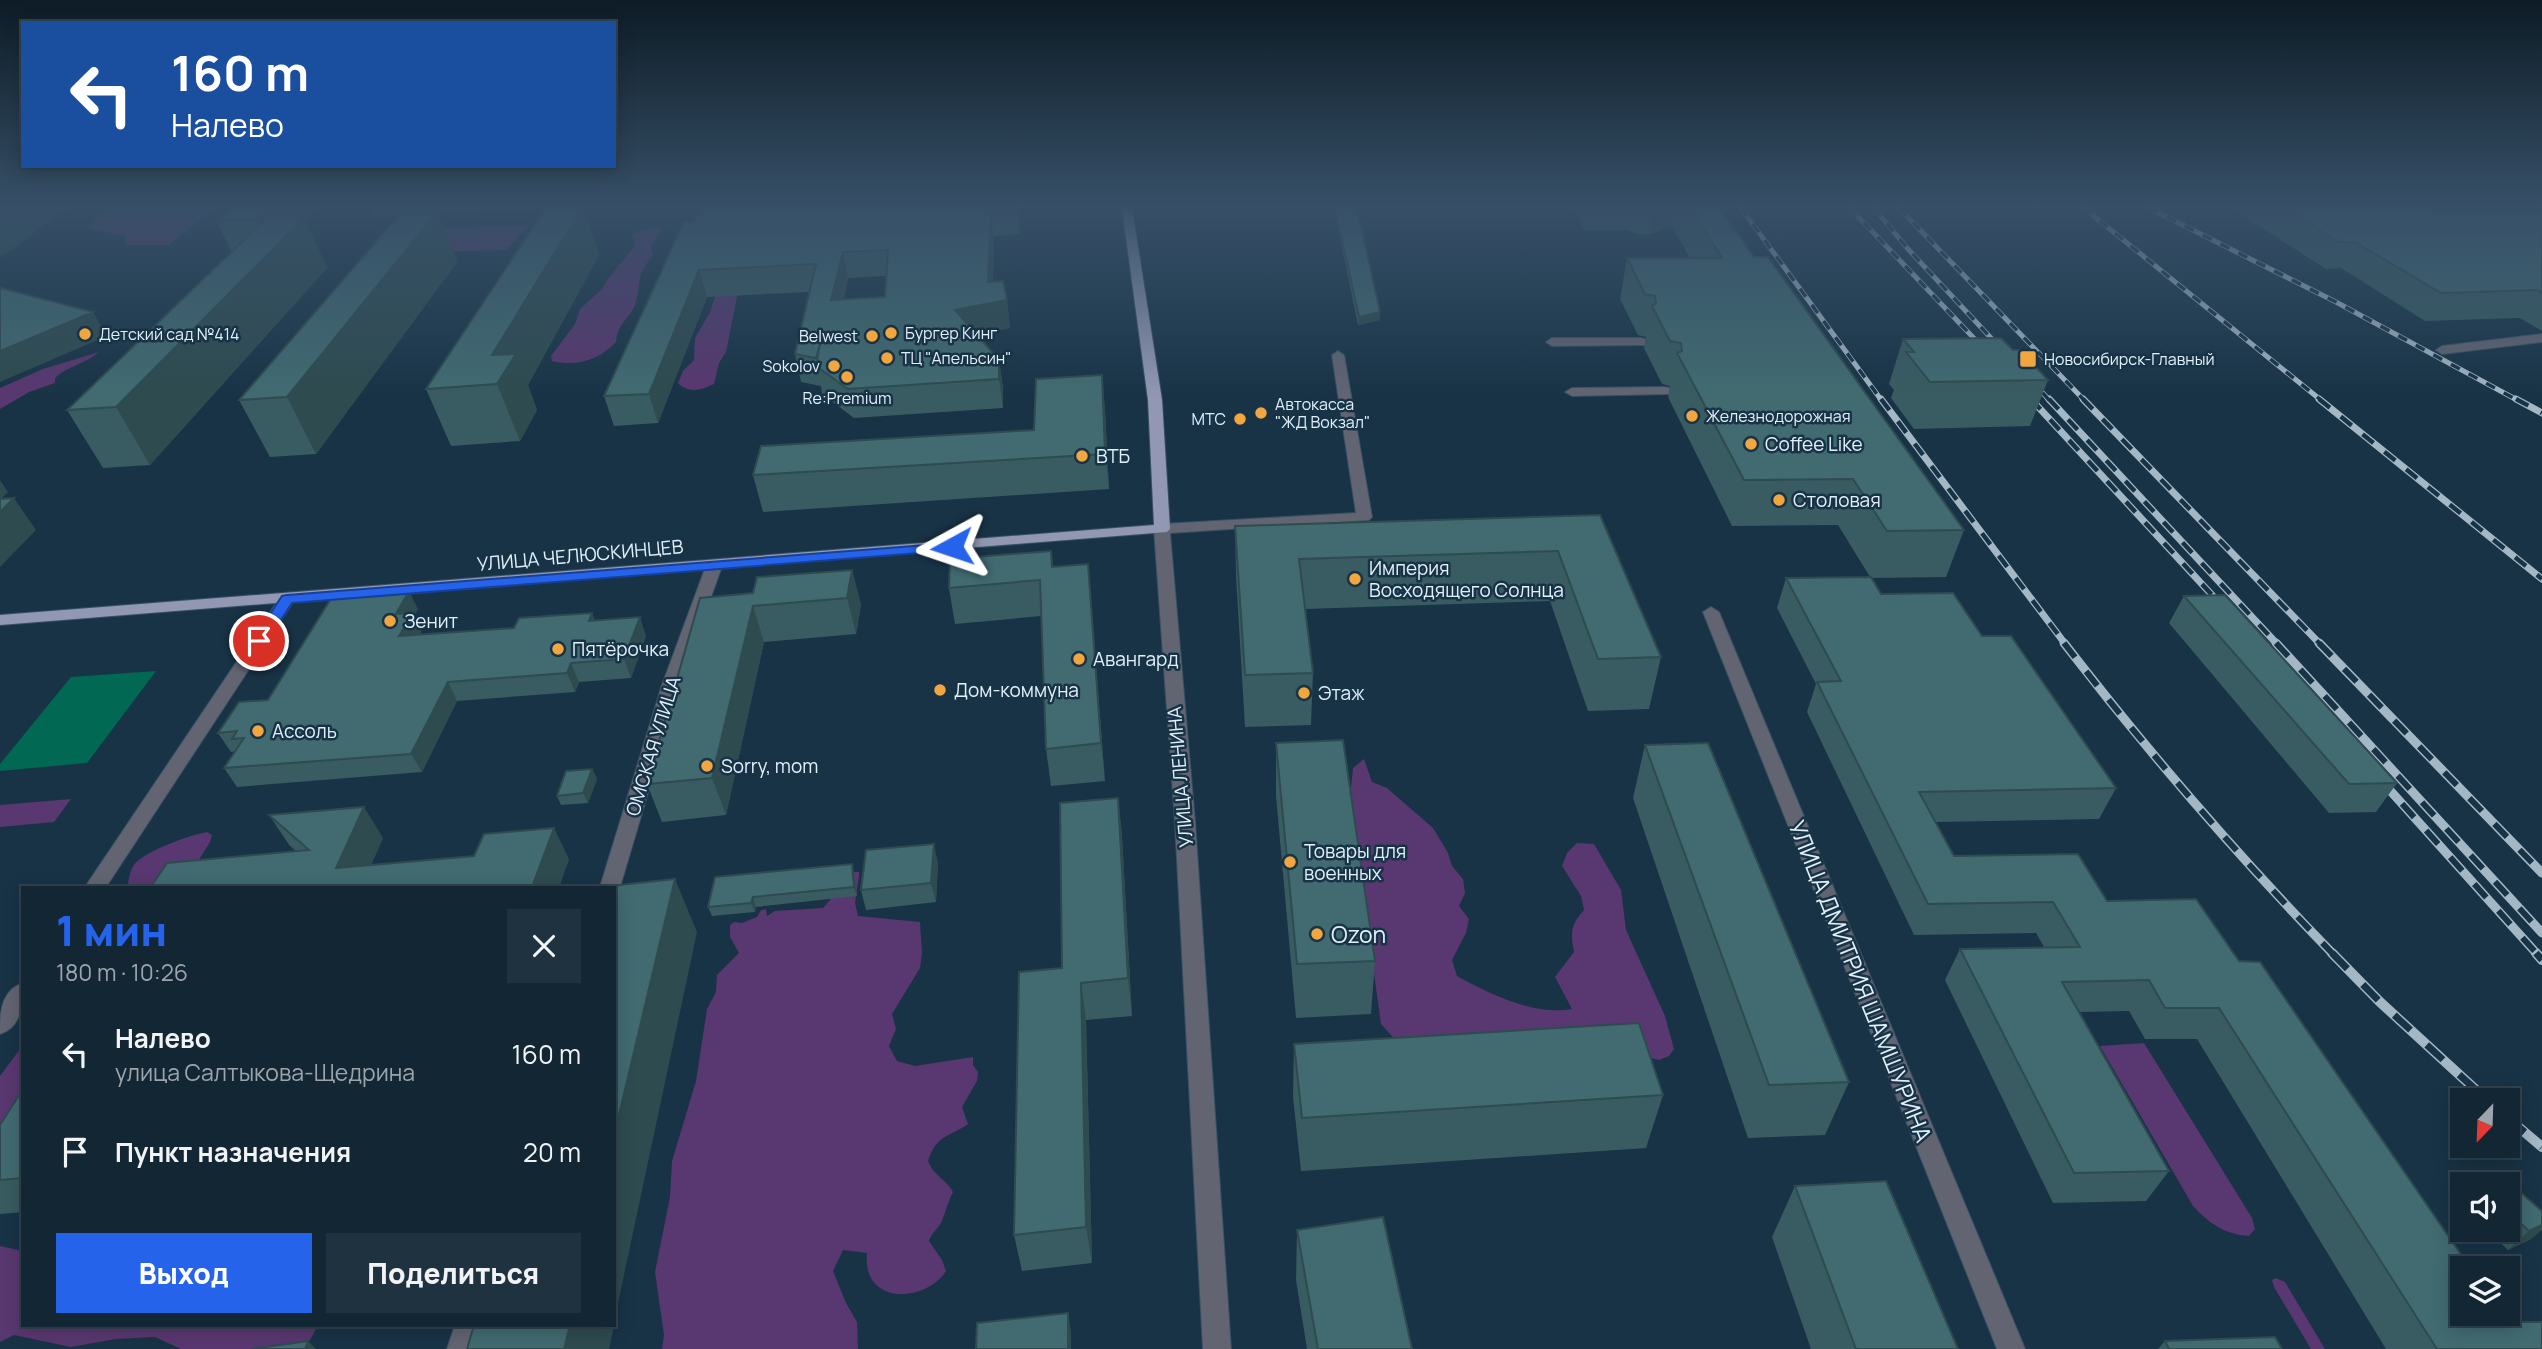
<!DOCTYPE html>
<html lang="ru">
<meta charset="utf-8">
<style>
:root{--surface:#122634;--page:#1f3240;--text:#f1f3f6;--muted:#9ca5ac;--line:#31434f;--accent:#2563eb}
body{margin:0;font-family:Manrope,sans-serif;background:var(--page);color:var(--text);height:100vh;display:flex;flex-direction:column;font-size:26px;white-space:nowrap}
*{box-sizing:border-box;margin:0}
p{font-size:23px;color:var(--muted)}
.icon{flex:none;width:38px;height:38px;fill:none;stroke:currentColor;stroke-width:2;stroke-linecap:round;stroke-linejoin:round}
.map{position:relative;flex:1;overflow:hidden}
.panel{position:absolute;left:21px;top:886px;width:595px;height:441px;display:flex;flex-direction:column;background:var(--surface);border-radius:0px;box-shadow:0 4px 18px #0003,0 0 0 2px var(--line)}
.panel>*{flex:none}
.hud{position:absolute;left:21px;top:21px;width:595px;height:147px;border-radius:0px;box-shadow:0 4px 18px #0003,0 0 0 2px var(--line);background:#1a4fa0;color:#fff;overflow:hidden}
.needle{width:46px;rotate:203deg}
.tools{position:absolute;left:2450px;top:1088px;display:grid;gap:14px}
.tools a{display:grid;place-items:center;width:70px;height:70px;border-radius:0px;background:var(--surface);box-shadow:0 4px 18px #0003,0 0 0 2px var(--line);font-size:35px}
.pin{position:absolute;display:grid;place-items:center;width:60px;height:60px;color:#fff;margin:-30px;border:4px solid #fff;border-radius:50%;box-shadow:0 2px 7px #0007}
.me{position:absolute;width:77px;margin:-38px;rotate:265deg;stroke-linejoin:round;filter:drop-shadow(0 0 5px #0008)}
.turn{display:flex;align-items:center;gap:24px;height:147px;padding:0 35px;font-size:32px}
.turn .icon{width:91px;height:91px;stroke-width:2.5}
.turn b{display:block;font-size:49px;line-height:60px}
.round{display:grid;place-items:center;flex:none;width:74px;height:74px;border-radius:0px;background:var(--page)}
.overview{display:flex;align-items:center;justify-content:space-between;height:119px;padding:0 35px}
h1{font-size:42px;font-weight:800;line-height:52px;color:var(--accent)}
.action{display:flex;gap:14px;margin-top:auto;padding:14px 35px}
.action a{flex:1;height:80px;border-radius:0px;background:var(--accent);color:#fff;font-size:28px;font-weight:800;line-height:80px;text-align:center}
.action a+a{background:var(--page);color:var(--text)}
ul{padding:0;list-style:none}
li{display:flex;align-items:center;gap:21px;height:98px;padding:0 35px}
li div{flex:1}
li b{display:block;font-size:26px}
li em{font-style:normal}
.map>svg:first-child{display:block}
</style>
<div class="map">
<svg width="2542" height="1349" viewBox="0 0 2542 1349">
<rect width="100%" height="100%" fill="#183346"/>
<path fill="#593770" d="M110,208H216L168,245H126L125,236L85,228Z
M529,225L506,250L430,252L440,228Z
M653,227L662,228L651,247L653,255C635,277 642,279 636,302C631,319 618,321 616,342C600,360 575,367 552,361L551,356L575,324L580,309L602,289L607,280L633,248L635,244L632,236L635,232Z
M738,292L726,352L719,363L714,384C701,390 689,394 678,383L683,371L694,360L695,338L710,312L716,293Z
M99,352C86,364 67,366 55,378V383L29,392L0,409V388L43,369Z
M1364,759L1372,782L1387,788L1433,828L1448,853L1452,866L1463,879L1465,893L1459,906L1469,919L1466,933L1452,960L1457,976C1490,994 1534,1016 1572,1009L1555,977L1574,952C1570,933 1571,924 1584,910L1581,896L1562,866L1567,853L1577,843L1594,844L1621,890L1626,930L1665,1016L1674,1049L1669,1056L1659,1060L1620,1050L1419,1066L1381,1024L1350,798L1353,768Z
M71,799L54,822L0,827V805Z
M207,832L212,835L210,842L182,887H128C128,881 130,870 134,865C144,851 190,835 207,832Z
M854,872H859V876L855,903L858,916L920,922L922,953L920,968L892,1014L896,1029L889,1046L897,1061L915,1066L973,1057V1065L978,1072L977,1081L962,1107L968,1124C948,1138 937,1134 928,1161C933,1175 946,1179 953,1192C948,1201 946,1211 942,1221C938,1229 932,1232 929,1241L942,1260L946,1271C928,1301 862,1308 867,1253L843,1250L833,1271L846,1303L857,1322L858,1349H662L664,1335L655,1272L670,1197L672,1161L696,1081L707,1009L716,992L717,975L739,953L730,937V925L734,922L742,923L757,917L761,910L766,909L767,916L775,911L823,908Z
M2144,1043L2252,1218L2255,1229L2249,1236C2224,1234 2210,1224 2193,1206L2100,1046Z
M23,1045V1126L0,1156V1076Z
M0,1246L23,1251V1325H318L309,1342L295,1349H181L155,1337L116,1339L71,1347L14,1335L0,1342Z
M2276,1278L2285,1282L2325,1349H2311L2274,1287L2272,1280Z"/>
<path fill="#016854" d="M156,671L87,763L0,771V764L71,677Z"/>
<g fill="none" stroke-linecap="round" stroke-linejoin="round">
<defs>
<path id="minor" d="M2542,334V342L2442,354L2436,350L2442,346Z
M1641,338L1645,339V345L1552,346L1546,342L1552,338Z
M1338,351L1344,355L1372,517L1369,520L1170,533L1195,822L1231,1349H1203L1175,822L1154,529L1162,524L1356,513L1332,355Z
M1665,387L1670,388V394L1572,396L1565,392L1572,388Z
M714,561L722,566L680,685L620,887L614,894V887H600L662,685L706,566Z
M287,594L295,599L106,887H85L281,596Z
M1711,607L1719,612L2025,1349H1997L1703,612Z
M23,983C23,1003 22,1027 0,1034C0,1015 0,991 23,983Z
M455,1325H483L475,1349H447Z"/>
<path id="major" d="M1122,208H1132L1162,400L1170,529L1167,532L0,625V615L1154,525L1148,400Z"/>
</defs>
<use href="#minor" stroke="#385163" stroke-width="2"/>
<use href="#major" stroke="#385163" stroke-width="2"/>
<use href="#minor" fill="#626472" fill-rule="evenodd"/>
<use href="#major" fill="#9298b3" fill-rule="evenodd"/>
<defs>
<path id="rail-far3" d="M1741,208L1882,401
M1850,208L1987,352
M1874,208L1908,249L2005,353
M1899,208L2085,401
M2084,208L2322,401
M2149,208L2336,302L2519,401
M2029,378L2050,401
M2026,393L2033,401"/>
<path id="rail-far2" d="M1881,399L2066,645
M2031,399L2225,609
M2049,399L2278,645
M2083,399L2321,645
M2319,399L2542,579
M2516,399L2542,413"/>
<path id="rail-far1" d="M2064,643C2148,752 2238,856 2334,955
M2276,643L2542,933
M2319,643L2542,873
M2378,777L2538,955"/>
<path id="rail" d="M2332,953L2380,1002L2488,1101
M2536,953L2542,960
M2508,1118L2542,1147"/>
</defs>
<use href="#rail-far3" stroke="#a4b7c5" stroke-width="5"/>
<use href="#rail-far2" stroke="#a4b7c5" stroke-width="7"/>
<use href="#rail-far1" stroke="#a4b7c5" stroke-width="9"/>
<use href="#rail" stroke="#a4b7c5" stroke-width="10"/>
<use href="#rail-far3" stroke="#183346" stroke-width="3.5" stroke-dasharray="10" stroke-linecap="butt"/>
<use href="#rail-far2" stroke="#183346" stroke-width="4.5" stroke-dasharray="14" stroke-linecap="butt"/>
<use href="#rail-far1" stroke="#183346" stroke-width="6" stroke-dasharray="18" stroke-linecap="butt"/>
<use href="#rail" stroke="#183346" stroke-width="7" stroke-dasharray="22" stroke-linecap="butt"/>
</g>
<path fill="#385c61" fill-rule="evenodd" d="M231,208H320L306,222L327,268L150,465L103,468L67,410L232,252L216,221Z
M370,208H584L599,255L528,385L537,410L520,441L451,446L426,389L545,208L438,214L457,262L316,454L270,457L239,400L398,216L374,217Z
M700,208H1019V234L994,236L993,281L1007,300L1010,328L976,334L999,360L1003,388V408L854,418L822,394L821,386L801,382L795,354L809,292L707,297L658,423L614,426L604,396ZM886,276L885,297L844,299L848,278Z
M1334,208H1357L1380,320L1358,325Z
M1573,208H1719L1754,257L1964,530L1946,577L1872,578L1881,594L1982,636L2116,788L2099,819L1936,822L1954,856L2107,901L2239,961L2507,1322L2542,1349H2386L2197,1039H2145L2129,1011L2079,1012L2169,1171L2146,1201L2053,1203L1945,980L1960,949L2044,947L2036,933L1914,935L1807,712L1816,684L1777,608L1786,578L1870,577L1838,525L1732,526L1668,397L1670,386L1662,384L1644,348L1646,337L1638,335L1620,299L1627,258H1690L1671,225L1651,234H1637L1627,230H1585Z
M2231,208H2430L2440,213L2542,212V331L2520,318L2425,321L2341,268L2326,269Z
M1903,339L2013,350L2048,380L2030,426L1914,429L1891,398L1894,390L1889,384Z
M1102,375L1105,410L1109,489L763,512L753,475L1034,430Z
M1600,515L1661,657L1649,709L1588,711L1550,601L1305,609L1313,673L1311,725L1245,727L1236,576L1235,526Z
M1088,564L1105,781L1051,786L1046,749L1041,616L955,624L949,588L1053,567Z
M852,570L861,605L856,634L764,642L726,815L662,822L647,784L753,593Z
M2184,596L2397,783L2376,812L2329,813L2169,623Z
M418,609L414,616L421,631L420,635L514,628L595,621L646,636L631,678L579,682L575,692L457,701L422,772L237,787L224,768L236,751L231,752L218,733L268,700Z
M1276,743L1375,961L1371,1014L1296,1018L1276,796Z
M1645,745L1849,1082L1825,1135L1748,1138L1633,798Z
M592,769L597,779L588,803L561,805L557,796Z
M1118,798L1122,836L1132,1016L1086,1020L1092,1263L1022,1271L1014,1235L1062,968Z
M269,815L383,838L371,865L569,859L559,887H151L296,851L290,846Z
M938,863L936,902L866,910L861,890Z
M854,874L857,896L756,907L755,912L712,916L708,907Z
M1294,1044L1663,1095L1646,1148L1301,1171L1293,1097Z
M23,1089V1212L0,1214V1125Z
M1795,1186L1958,1349H1811L1772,1237Z
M2508,1187L2542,1211L2531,1239L2508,1250L2487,1230H2508Z
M1297,1230L1412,1349H1307L1296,1280Z
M2165,1341L2282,1349H2158Z"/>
<path fill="#2e4b4f" d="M0,208H68L0,258Z
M270,208H320L306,222L327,268L150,465L116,407L272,249L258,219Z
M582,208H584L599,255L528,385L537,410L520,441L497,384L492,355Z
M1016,208H1019V234L1016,209Z
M1655,208H1674L1671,225L1651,234Z
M991,210L994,236L992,303L1007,300L1010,328L959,337L955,310L988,282Z
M437,212L457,262L316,454L287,397Z
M843,252L848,278L837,327L831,300Z
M699,270L707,297L658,423L649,394Z
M93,312L107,336L0,382V351Z
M1380,312V320L1358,325L1359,317Z
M999,360L1003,388V408L999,379Z
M1102,375L1105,410L1109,489L1105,454Z
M0,480L8,492L0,500Z
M14,498L36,530L0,567V512Z
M1088,564L1091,600L1105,781L1101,743Z
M852,570L861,605L856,634L847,598Z
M409,591L418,609L414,616L421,631L409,654L399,636L396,614Z
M753,606L764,642L726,815L712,778Z
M592,613L599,631L589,621Z
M640,617L646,636L631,678L624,659Z
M571,663L579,682L575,692L567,673Z
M448,682L457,701L422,772L411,754Z
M592,769L597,779L588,803L583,793Z
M1118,798L1122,836L1132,1016L1128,978Z
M364,807L383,838L361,887L336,868Z
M554,828L569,859L559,887H532Z
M934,844L938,863L936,902L931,883Z
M852,864L854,874L857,896L854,887Z
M675,879L697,932L614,1322V1136Z
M753,897L756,907L755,912L751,903Z
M1081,983L1086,1020L1092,1263L1086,1227Z
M2542,1225V1230L2531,1239L2508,1250L2529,1231Z
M1068,1313L1071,1331V1349H1068Z
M570,1325H614L609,1349H564Z
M308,1341L316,1349H305Z"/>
<path fill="#416b71" stroke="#2e4b4f" stroke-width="2" fill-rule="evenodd" d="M231,208H270L258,219L216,221Z
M546,208H582L492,355L516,354L497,384L426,389Z
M700,208H1016V209L991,210L988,282L1003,281L1007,300L955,310L999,360V379L848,389L816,366L820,344L816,358L795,354L816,264L699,270L649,394L604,396L684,222H694ZM888,250L885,297L831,300L843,252Z
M1335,208H1357L1380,312L1359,317Z
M1691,208H1719L1754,257H1768L1964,530L1887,531L1853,479L1744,480L1677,353L1682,351L1681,343L1670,341L1652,306L1656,303L1655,296L1645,294L1627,258H1722Z
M2284,208H2430L2440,213L2542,212V293L2537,290L2441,293L2355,242H2339Z
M437,212L287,397L239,400L400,214Z
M304,218L116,407L67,410L265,220Z
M0,288H1L93,312L0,351Z
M2001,338L2013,350H2020L2048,380L1930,382L1906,352H1914L1903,339Z
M1102,375L1105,454L753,475L761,446L1034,430L1036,379Z
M14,498L0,512V499Z
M1600,515L1661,657L1598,659L1558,551L1299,559L1313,673L1245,675L1235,526Z
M1051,551L1052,567L1088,564L1101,743L1046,749L1040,580L949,588L950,559Z
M852,570L847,598L753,606L712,778L647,784L700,598L753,593L757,577Z
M1871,577L1881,594L1953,593L1982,636H2011L2116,788L1919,792L1954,856L2078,854L2107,901L2196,899L2239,961L2260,962L2471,1269H2462V1314H2502L2507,1322H2542V1349H2437L2219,1008H2165L2149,980L2062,982L2169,1171L2074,1173L1960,949L2080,947L2053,902L1928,904L1817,682L1841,681L1786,578Z
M409,591L396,614L412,613L399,636L514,628L519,618L592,613L589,621L640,617L624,659L571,663L567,673L448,682L411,754L224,768L244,738L232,739L237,731L218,733L239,702L268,700L332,597Z
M2225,595L2397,783L2349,784L2184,596Z
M1343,740L1375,961L1297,964L1276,743Z
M1708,743L1849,1082L1769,1085L1645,745Z
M592,769L583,793L557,796L566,771Z
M1118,798L1128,978L1081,983L1086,1227L1014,1235L1019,972L1062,968L1060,803Z
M364,807L336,868L474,856L484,834L554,828L532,887H151L167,863L309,850L269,815Z
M934,844L931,883L861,890L866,850Z
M852,864L854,887L753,897L751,903L708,907L715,877Z
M675,879L614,1136V887H601Z
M1639,1023L1663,1095L1302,1118L1294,1044Z
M23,1089V1178L0,1180V1125Z
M1886,1181L1958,1349H1856L1795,1186Z
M2512,1185L2542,1211V1225L2529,1231L2508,1212V1187Z
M1383,1217L1412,1349H1318L1297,1230Z
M1068,1313V1349H976L977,1323Z
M474,1325H570L564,1349H467Z
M2275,1337L2282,1349H2169L2165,1341Z
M308,1341L305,1349H251Z"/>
<linearGradient id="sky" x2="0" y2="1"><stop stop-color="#0d1c26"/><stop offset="0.52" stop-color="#375068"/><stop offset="1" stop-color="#375068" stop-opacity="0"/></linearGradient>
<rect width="2542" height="397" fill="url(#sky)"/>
<path fill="#2563eb" stroke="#184099" stroke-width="2" d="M952,543L957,544V550L292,603L265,645L259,646L252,641L282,596L287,595Z"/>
<g fill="#f1a640" stroke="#183346" stroke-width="2.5">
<circle cx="891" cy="333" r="7"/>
<circle cx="85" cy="334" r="7"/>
<circle cx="872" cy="336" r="7"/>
<circle cx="887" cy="358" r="7"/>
<rect x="2019" y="350" width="18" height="18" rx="3.5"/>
<circle cx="834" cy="366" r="7"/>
<circle cx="847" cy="377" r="7"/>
<circle cx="1261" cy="413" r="7"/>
<circle cx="1692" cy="416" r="7"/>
<circle cx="1240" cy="419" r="7"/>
<circle cx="1751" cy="444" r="7"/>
<circle cx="1082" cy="456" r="7"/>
<circle cx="1779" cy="500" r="7"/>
<circle cx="1355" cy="579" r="7"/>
<circle cx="390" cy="621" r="7"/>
<circle cx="558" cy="649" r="7"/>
<circle cx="1079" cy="659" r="7"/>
<circle cx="940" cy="690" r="7"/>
<circle cx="1304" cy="693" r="7"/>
<circle cx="258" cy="731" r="7"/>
<circle cx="707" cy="766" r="7"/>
<circle cx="1290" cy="862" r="7"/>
<circle cx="1317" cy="934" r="7"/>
</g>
<g text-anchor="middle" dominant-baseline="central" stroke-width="5" stroke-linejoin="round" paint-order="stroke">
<g font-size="16" fill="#e0f0fc" stroke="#183346" text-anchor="start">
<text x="905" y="333">Бургер Кинг</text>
<text x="99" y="334">Детский сад №414</text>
<text x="858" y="336" text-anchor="end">Belwest</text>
<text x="901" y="358">ТЦ "Апельсин"</text>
<text x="2044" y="359">Новосибирск-Главный</text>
<text x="820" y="366" text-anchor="end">Sokolov</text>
<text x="847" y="398" text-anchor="middle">Re:Premium</text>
<text x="1275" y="404">Автокасса<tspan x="1275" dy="18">"ЖД Вокзал"</tspan></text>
<text x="1706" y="416">Железнодорожная</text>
<text x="1226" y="419" text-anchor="end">МТС</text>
</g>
<g font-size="19" fill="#e0f0fc" stroke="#183346" text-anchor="start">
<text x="1765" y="444">Coffee Like</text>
<text x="1096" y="456">ВТБ</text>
<text x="1793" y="500">Столовая</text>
<text x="1369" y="568">Империя<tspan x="1369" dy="22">Восходящего Солнца</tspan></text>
<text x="404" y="621">Зенит</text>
<text x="572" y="649">Пятёрочка</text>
<text x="1093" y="659">Авангард</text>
<text x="954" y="690">Дом-коммуна</text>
<text x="1318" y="693">Этаж</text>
<text x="272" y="731">Ассоль</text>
<text x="721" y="766">Sorry, mom</text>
<text x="1304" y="851">Товары для<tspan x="1304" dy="22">военных</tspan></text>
</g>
<g font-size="19" fill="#e0f0fc" stroke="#183346">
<text transform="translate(580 555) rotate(-5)">УЛИЦА ЧЕЛЮСКИНЦЕВ</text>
<text transform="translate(653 746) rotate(-73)">ОМСКАЯ УЛИЦА</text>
<text transform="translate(1180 777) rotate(-95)">УЛИЦА ЛЕНИНА</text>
</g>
<g font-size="23" fill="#e0f0fc" stroke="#183346" text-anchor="start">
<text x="1331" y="934">Ozon</text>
</g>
<g font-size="23" fill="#e0f0fc" stroke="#183346">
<text transform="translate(1861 981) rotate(68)">УЛИЦА ДМИТРИЯ ШАМШУРИНА</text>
</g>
</g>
</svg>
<div class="tools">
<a><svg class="needle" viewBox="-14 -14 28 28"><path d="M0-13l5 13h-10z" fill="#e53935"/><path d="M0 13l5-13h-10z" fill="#9ca5ac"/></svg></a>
<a><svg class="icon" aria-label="sound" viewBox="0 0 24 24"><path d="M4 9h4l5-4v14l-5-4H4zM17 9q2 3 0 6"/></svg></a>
<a><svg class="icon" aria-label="layers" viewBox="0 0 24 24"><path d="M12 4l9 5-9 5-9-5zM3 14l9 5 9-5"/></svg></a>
</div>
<div class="pin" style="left:259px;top:641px;background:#d93025"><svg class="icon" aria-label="arrive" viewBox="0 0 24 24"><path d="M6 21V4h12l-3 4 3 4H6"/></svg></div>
<svg class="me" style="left:952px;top:547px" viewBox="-20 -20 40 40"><path d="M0-17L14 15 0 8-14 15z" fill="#2563eb" stroke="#fff" stroke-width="4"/></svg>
<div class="hud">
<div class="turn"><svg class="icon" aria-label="left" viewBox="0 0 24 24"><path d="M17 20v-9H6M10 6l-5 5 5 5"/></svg><div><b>160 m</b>Налево</div></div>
</div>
<section class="panel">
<div class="overview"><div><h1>1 мин</h1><p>180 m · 10:26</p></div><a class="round"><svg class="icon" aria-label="close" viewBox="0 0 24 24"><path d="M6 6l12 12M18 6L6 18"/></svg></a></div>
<ul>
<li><svg class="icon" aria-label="left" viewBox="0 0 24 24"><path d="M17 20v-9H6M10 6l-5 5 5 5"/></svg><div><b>Налево</b><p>улица Салтыкова-Щедрина</p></div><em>160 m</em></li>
<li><svg class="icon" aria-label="arrive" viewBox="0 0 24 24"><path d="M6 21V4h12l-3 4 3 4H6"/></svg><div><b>Пункт назначения</b></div><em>20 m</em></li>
</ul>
<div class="action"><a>Выход</a><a>Поделиться</a></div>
</section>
</div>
